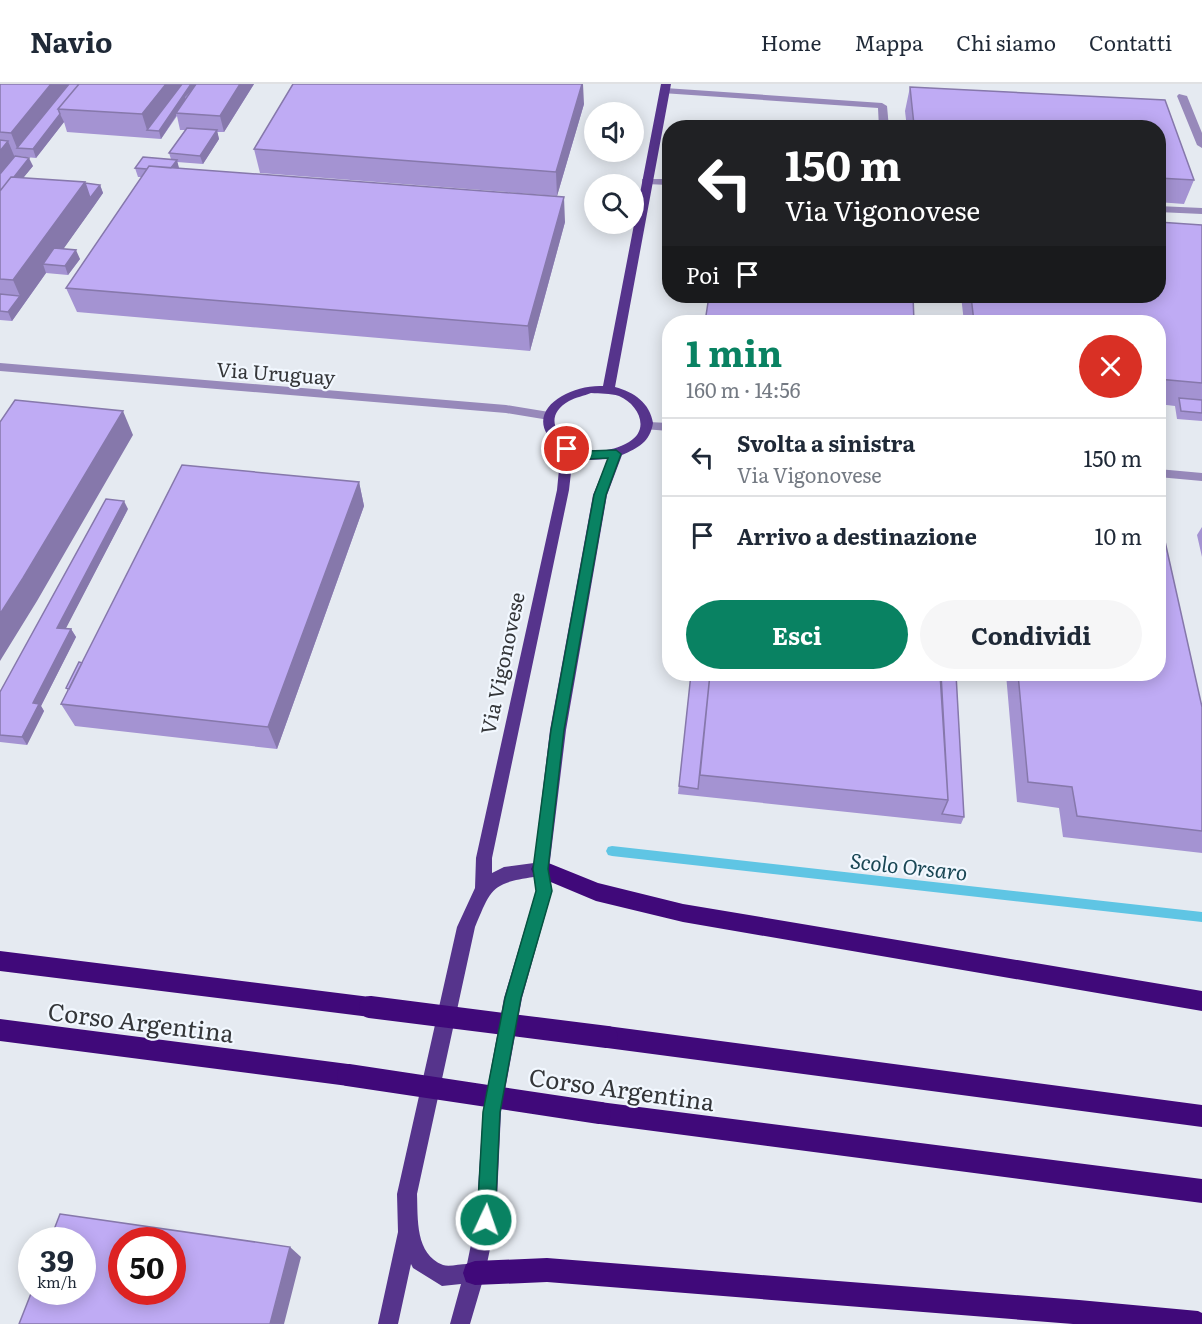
<!DOCTYPE html>
<html lang="it">
<meta charset="utf-8">
<style>
:root{--surface:#fff;--page:#f6f6f7;--text:#1f2937;--muted:#747a83;--line:#e0e1e3;--accent:#098262}
body{margin:0;font-family:Literata,serif;background:var(--page);color:var(--text);height:100vh;display:flex;flex-direction:column;font-size:22px;white-space:nowrap}
*{box-sizing:border-box;margin:0}
p{font-size:20px;color:var(--muted)}
.icon{flex:none;width:33px;height:33px;fill:none;stroke:currentColor;stroke-width:2;stroke-linecap:round;stroke-linejoin:round}
.map{position:relative;flex:1;overflow:hidden}
.details{position:absolute;left:662px;top:231px;width:504px;height:366px;display:flex;flex-direction:column;background:var(--surface);border-radius:24px;box-shadow:0 3px 15px #0003}
.details>*{flex:none}
.top-card{position:absolute;left:662px;top:36px;width:504px;height:183px;border-radius:24px;box-shadow:0 3px 15px #0003;background:#202124;color:#fff;overflow:hidden}
.fabs{position:absolute;left:584px;top:18px;display:grid;gap:12px}
.fabs a{display:grid;place-items:center;width:60px;height:60px;border-radius:50%;background:var(--surface);box-shadow:0 3px 15px #0003;font-size:30px}
.speed{position:absolute;left:18px;top:1143px;display:flex;gap:12px;font-size:30px;font-weight:700;text-align:center}
.speed>*{display:grid;place-content:center;width:78px;height:78px;border-radius:50%;background:var(--surface);box-shadow:0 3px 15px #0003;line-height:1}
.speed small{font-size:15px;font-weight:400}
.speed .limit{border:9px solid #d22;background:#fff;color:#111}
.pin{position:absolute;display:grid;place-items:center;width:51px;height:51px;color:#fff;margin:-26px;border:3px solid #fff;border-radius:50%;box-shadow:0 2px 6px #0007}
.me{position:absolute;width:66px;margin:-33px;rotate:3deg;stroke-linejoin:round;filter:drop-shadow(0 0 4px #0008)}
.turn{display:flex;align-items:center;gap:21px;height:126px;padding:0 24px;font-size:27px}
.turn .icon{width:78px;height:78px;stroke-width:2.5}
.turn b{display:block;font-size:42px;line-height:51px}
.then{display:flex;align-items:center;height:57px;padding:0 24px;background:#0003;gap:12px;font-size:22px}
.round{display:grid;place-items:center;flex:none;width:63px;height:63px;border-radius:32px;background:var(--page)}
.headline{display:flex;align-items:center;justify-content:space-between;height:102px;padding:0 24px}
h1{font-size:36px;font-weight:700;line-height:45px;color:var(--accent)}
.button{display:flex;gap:12px;margin-top:auto;padding:12px 24px}
.button a{flex:1;height:69px;border-radius:36px;background:var(--accent);color:#fff;font-size:24px;font-weight:700;line-height:69px;text-align:center}
.button a+a{background:var(--page);color:var(--text)}
ul{padding:0;list-style:none}
li{display:flex;align-items:center;gap:18px;height:78px;padding:0 24px;border-top:2px solid var(--line)}
li div{flex:1}
li b{display:block;font-size:22px}
li em{font-style:normal}
header{display:flex;align-items:center;gap:36px;box-sizing:border-box;height:84px;padding:0 30px;background:var(--surface);border-bottom:2px solid var(--line)}
header strong{font-size:28px}
nav{display:flex;gap:33px;margin-inline-start:auto;font-size:21px}
.map>svg:first-child{display:block}
</style>
<header>
<strong>Navio</strong>
<nav><a>Home</a><a>Mappa</a><a>Chi siamo</a><a>Contatti</a></nav>
</header>
<div class="map">
<svg width="1202" height="1240" viewBox="0 0 1202 1240">
<rect width="100%" height="100%" fill="#e5eaf1"/>
<g fill="none" stroke-linecap="round" stroke-linejoin="round">
<path fill="#5fc5e4" fill-rule="evenodd" d="M612,762L1202,828V838L612,772L608,771L606,767L608,763Z"/>
<path fill="#9789ba" fill-rule="evenodd" d="M665,4L882,19L887,22L889,44H879L878,24L662,9V5Z
M1179,10L1187,12L1202,49V64L1197,61L1177,12Z
M642,95H669V101L646,100L642,99Z
M1158,122L1202,124V130L1158,128Z
M0,279L506,321L549,328L555,332L549,336L506,329L0,287Z
M648,338L669,339V347L644,345L642,342L644,339Z
M1158,385L1202,389V397L1158,393Z"/>
<path fill="#56348c" fill-rule="evenodd" d="M661,0H671L615,303C634,308 650,319 653,339C650,358 638,364 622,371L607,411L566,646L549,785L552,807L522,914L501,1028L496,1136L485,1189L470,1240H450L461,1200L442,1202L413,1184L411,1180L398,1240H378L398,1148L397,1110L457,843L475,804L476,774L557,406L561,365C516,331 566,300 603,302ZM591,309C600,310 610,309 619,312C638,320 651,345 629,358C585,385 527,341 569,317C576,313 584,312 591,309ZM573,371L590,376L608,375L593,411L550,646L534,779L504,783L492,789V774L569,406ZM534,793L536,807L504,914L483,1028L476,1136L467,1180C460,1180 449,1183 443,1181C415,1170 418,1135 417,1110L475,843C491,805 491,799 534,793Z"/>
<path fill="#40097a" fill-rule="evenodd" d="M541,776L598,799L683,820L1202,907V927L683,838L596,817L534,791L531,785L534,779Z
M0,867L370,913L378,916L381,923L378,930L370,933L0,887Z
M0,935L348,980L356,983L359,991L356,999L348,1002L0,957Z
M607,942L1202,1021V1043L607,964L599,961L596,953L599,945Z
M600,1018L1202,1095V1119L600,1040L592,1037L589,1029L592,1021Z
M547,1174L1079,1216L1198,1227L1202,1229V1240H1073L547,1198L475,1201L466,1198L463,1189L466,1180L475,1177Z"/>
<path stroke="#40097a" stroke-width="22" d="M370,923L607,953
M348,991L600,1029"/>
</g>
<path fill="#a493d2" d="M0,0H254L224,48H217L219,55L203,80L177,78L179,85L565,138L530,267L77,228L66,204L142,93H138L135,84L171,75L169,69L185,46H180L177,32L161,55L67,48L64,38L36,74L15,72L33,82L23,94L85,98V99L100,101L103,109L63,165L80,175L68,191L46,189L12,237L0,236Z
M910,3L1165,16L1194,96L1184,120L1158,118V44H907L905,27Z
M584,20L557,112L260,89L254,65Z
M1202,141V337L1177,335L1175,322L1158,320V238H964L961,212H1158Z
M359,398L364,422L277,665L75,642L61,620L68,607L66,604L82,579Z
M128,425L65,545H71L76,553L41,622L44,627L27,661L0,658V608Z
M1202,443V473L1197,451Z
M691,590H956L964,733L961,740L678,710Z
M1006,590H1158L1202,623V769L1063,753L1059,724L1017,718Z"/>
<path fill="#8678ab" d="M51,0H78L17,64L11,49Z
M166,0H190L147,46L142,30Z
M191,0H198L185,13L186,18L176,29V32L161,55L159,47Z
M240,0H254L224,48L220,32Z
M582,0H583L584,20L557,112L556,88Z
M60,30L64,38L36,74L33,65Z
M217,46L219,55L203,80L200,72Z
M8,57L18,81L0,103V67Z
M29,74L33,82L10,110L6,102Z
M177,76L179,84L172,95L169,87Z
M85,98L94,122L52,181L43,180L46,189L12,237L8,228L20,212L13,196Z
M100,101L103,109L94,122L90,114Z
M564,113L565,138L530,267L528,242Z
M76,166L80,175L68,191L65,182Z
M123,327L133,351L37,517L0,577V530Z
M359,398L364,422L277,665L268,643Z
M124,417L128,425L62,552L57,544Z
M71,545L76,553L41,622L44,627L27,661L22,653L33,619Z
M290,1163L301,1173L284,1240H270Z"/>
<path fill="#bfabf4" stroke="#8678ab" stroke-width="1.5" fill-rule="evenodd" d="M0,0H51L11,49L0,48Z
M69,0H79L58,25L60,30L33,65L17,64Z
M79,0H166L142,30L58,25Z
M182,0H191L159,47L147,46Z
M196,0H240L220,32L176,29Z
M293,0H582L556,88L254,65Z
M910,3L1165,16L1194,96L1158,94V44H933V42L914,41Z
M187,44L217,46L200,72L169,69Z
M0,56L8,57L0,67Z
M15,72L29,74L14,93H11L0,107V90Z
M143,73L177,76L171,84L149,82L147,85L135,84Z
M149,82L564,113L528,242L66,204Z
M11,93L85,98L13,196L0,195V107Z
M85,99L100,101L90,114Z
M1158,138L1202,141V299L1158,295V238H974L971,212H1158Z
M54,164L76,166L65,182L43,180Z
M0,210L20,212L8,228L0,227Z
M709,212H913L914,238H705Z
M1179,314L1202,316V329L1181,327Z
M15,316L123,327L23,494L0,530V338Z
M182,381L359,398L268,643L61,620Z
M106,415L124,417L57,544L71,545L33,619L39,620L22,653L0,651V608Z
M1158,426L1202,623V747L1077,732L1072,703L1028,698L1018,590H1158Z
M79,578L82,579L69,605L66,604Z
M691,590H710L698,705L679,702Z
M710,590H941L948,716L700,691Z
M940,590H956L964,733L942,730L948,716Z
M60,1130L290,1163L270,1240H19L32,1207V1208H82V1156H50ZM122,1156H172V1208H122Z"/>
<path fill="#098262" stroke="#065440" stroke-width="1.5" d="M567,361L588,367L616,366L621,370L606,411L564,646L548,785L552,807L521,914L500,1028L495,1136L493,1142L486,1145L480,1142L477,1136L483,1028L505,914L536,807L533,785L551,646L594,411L608,374L588,375L563,368L561,365Z"/>
<g text-anchor="middle" dominant-baseline="central" stroke-width="4.5" stroke-linejoin="round" paint-order="stroke">
<g font-size="20" fill="#343639" stroke="#f2f8ff">
<text transform="translate(276 288) rotate(4)">Via Uruguay</text>
<text transform="translate(501 579) rotate(-78)">Via Vigonovese</text>
</g>
<g font-size="21" font-style="italic" fill="#1a4755" stroke="#f2f8ff">
<text transform="translate(909 781) rotate(6)">Scolo Orsaro</text>
</g>
<g font-size="24" fill="#343639" stroke="#f2f8ff">
<text transform="translate(141 937) rotate(7)">Corso Argentina</text>
<text transform="translate(622 1004) rotate(8)">Corso Argentina</text>
</g>
</g>
</svg>
<div class="fabs">
<a><svg class="icon" aria-label="sound" viewBox="0 0 24 24"><path d="M4 9h4l5-4v14l-5-4H4zM17 9q2 3 0 6"/></svg></a>
<a><svg class="icon" aria-label="search" viewBox="0 0 24 24"><circle cx="10" cy="10" r="6"/><path d="M15 15l6 6"/></svg></a>
</div>
<div class="speed"><div>39<small>km/h</small></div><div class="limit">50</div></div>
<div class="pin" style="left:567px;top:365px;background:#d93025"><svg class="icon" aria-label="arrive" viewBox="0 0 24 24"><path d="M6 21V4h12l-3 4 3 4H6"/></svg></div>
<svg class="me" style="left:486px;top:1136px" viewBox="-20 -20 40 40"><circle r="17" fill="#098262" stroke="#fff" stroke-width="3"/><path d="M0-11L8 9 0 5-8 9z" fill="#fff"/></svg>
<div class="top-card">
<div class="turn"><svg class="icon" aria-label="left" viewBox="0 0 24 24"><path d="M17 20v-9H6M10 6l-5 5 5 5"/></svg><div><b>150 m</b>Via Vigonovese</div></div>
<div class="then">Poi<svg class="icon" aria-label="arrive" viewBox="0 0 24 24"><path d="M6 21V4h12l-3 4 3 4H6"/></svg></div>
</div>
<section class="details">
<div class="headline"><div><h1>1 min</h1><p>160 m · 14:56</p></div><a class="round" style="background:#d93025;color:#fff"><svg class="icon" aria-label="close" viewBox="0 0 24 24"><path d="M6 6l12 12M18 6L6 18"/></svg></a></div>
<ul>
<li><svg class="icon" aria-label="left" viewBox="0 0 24 24"><path d="M17 20v-9H6M10 6l-5 5 5 5"/></svg><div><b>Svolta a sinistra</b><p>Via Vigonovese</p></div><em>150 m</em></li>
<li><svg class="icon" aria-label="arrive" viewBox="0 0 24 24"><path d="M6 21V4h12l-3 4 3 4H6"/></svg><div><b>Arrivo a destinazione</b></div><em>10 m</em></li>
</ul>
<div class="button"><a>Esci</a><a>Condividi</a></div>
</section>
</div>
